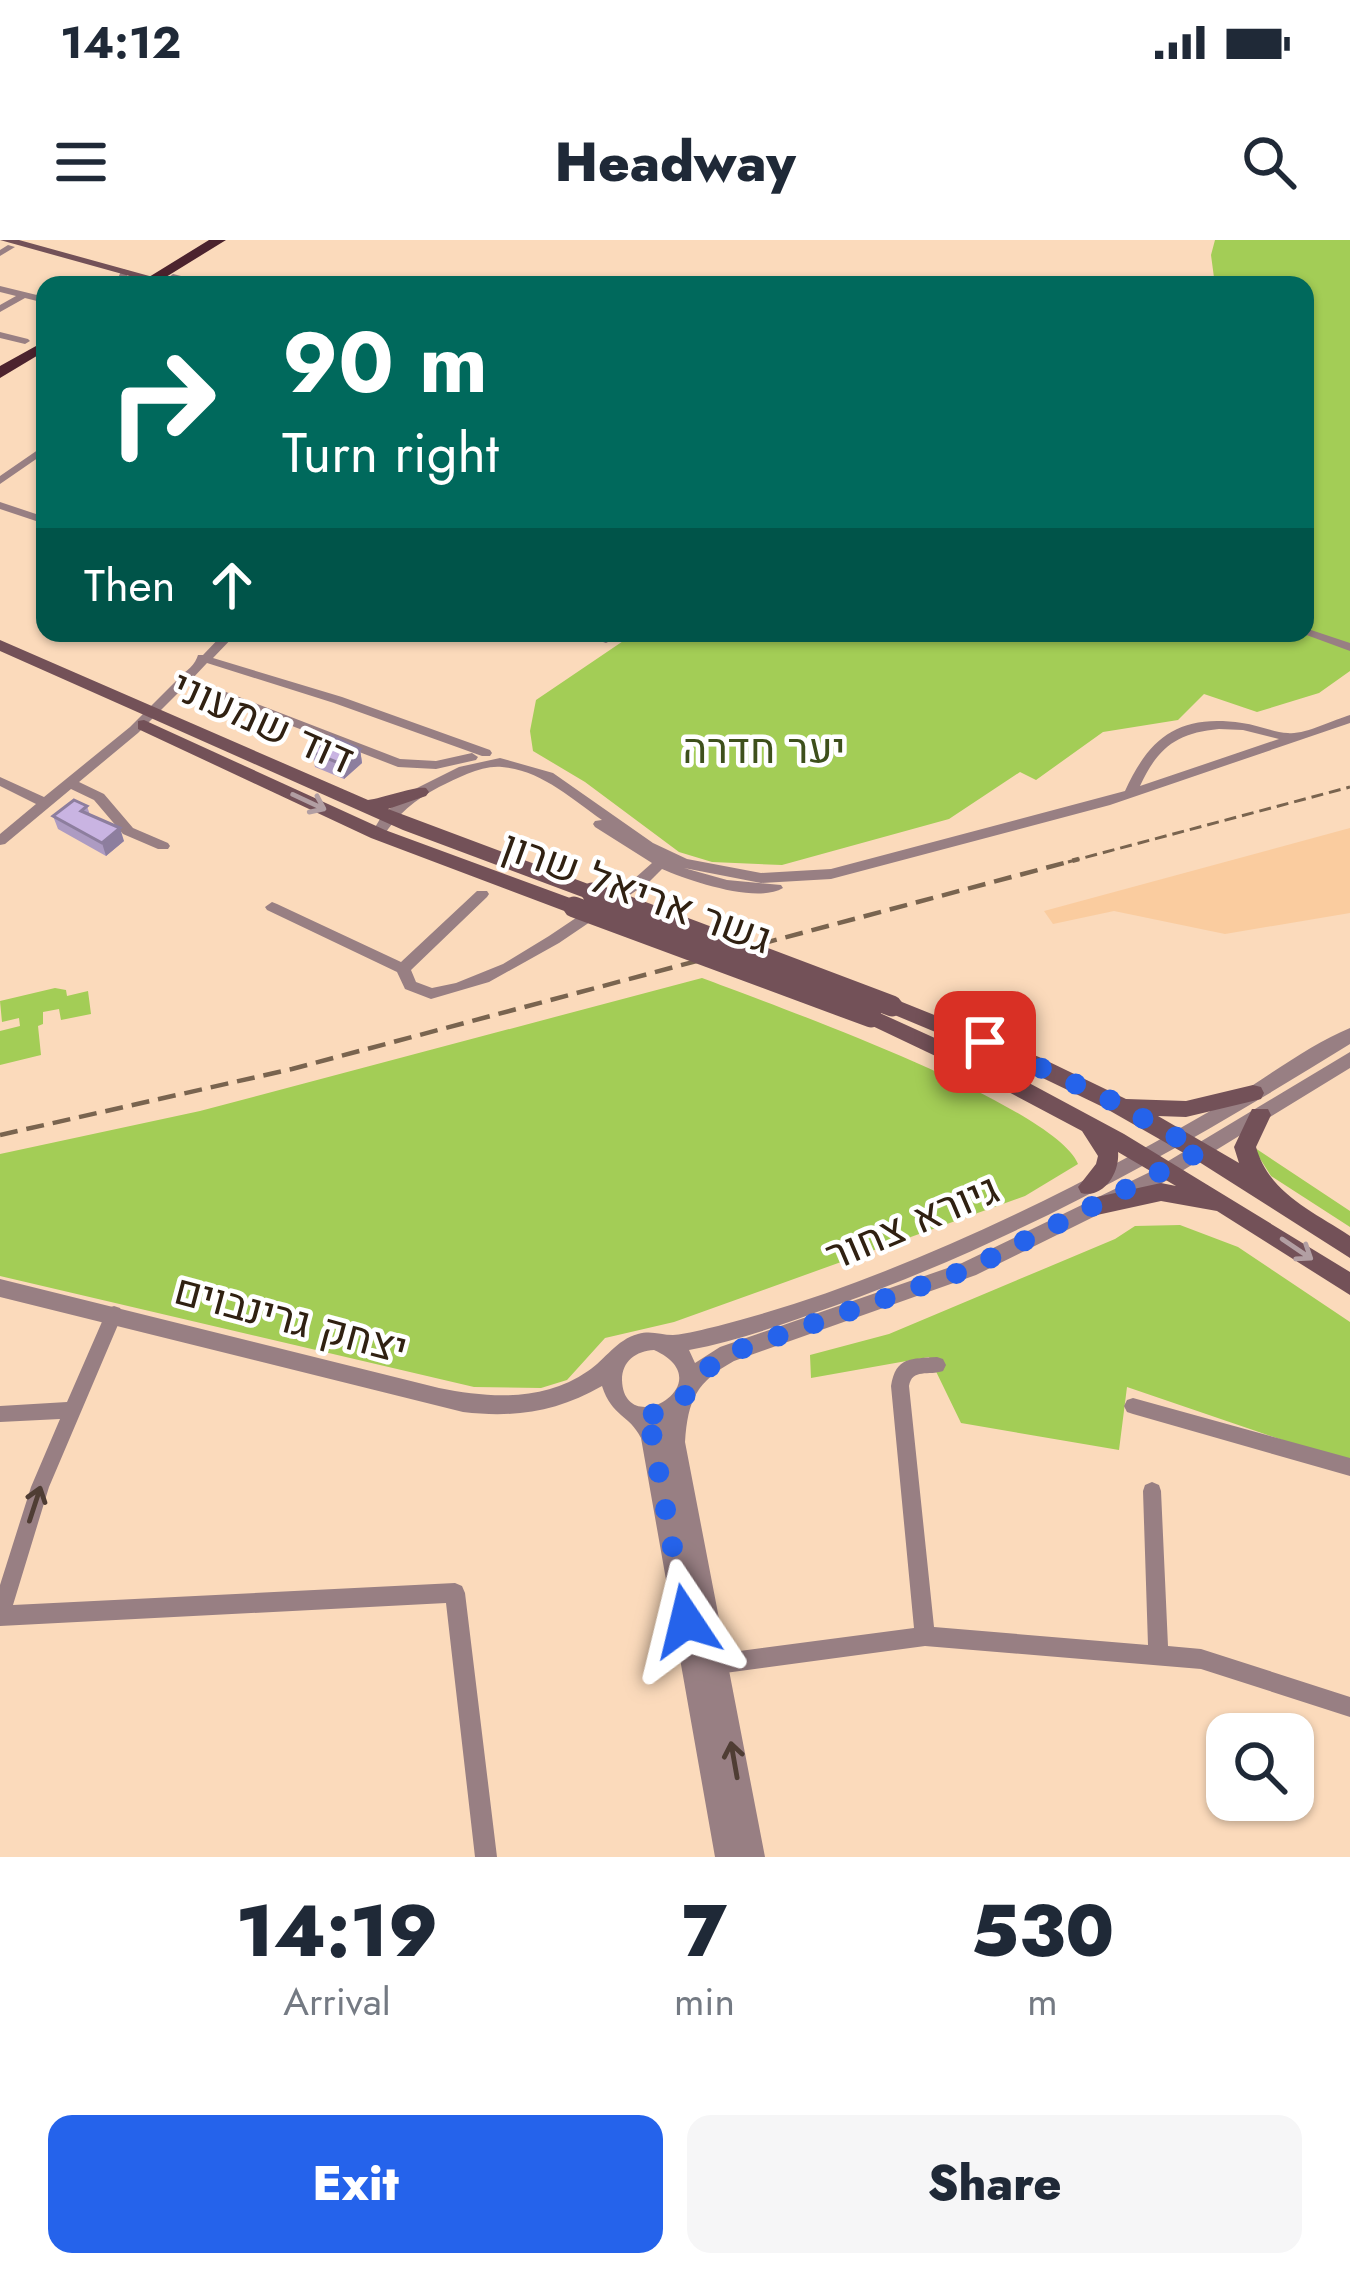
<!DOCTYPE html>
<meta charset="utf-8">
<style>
:root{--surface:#fff;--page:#f6f6f7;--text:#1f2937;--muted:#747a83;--accent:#2563eb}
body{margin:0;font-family:Jost,Heebo,sans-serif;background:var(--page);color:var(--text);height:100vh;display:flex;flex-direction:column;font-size:45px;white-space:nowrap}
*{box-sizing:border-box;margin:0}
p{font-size:39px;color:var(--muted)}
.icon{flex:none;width:66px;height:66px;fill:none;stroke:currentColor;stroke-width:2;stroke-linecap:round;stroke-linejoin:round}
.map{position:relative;height:1617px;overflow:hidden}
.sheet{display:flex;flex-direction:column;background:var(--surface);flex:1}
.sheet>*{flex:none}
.top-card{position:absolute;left:36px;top:36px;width:1278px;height:366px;border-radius:24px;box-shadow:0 3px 9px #0004;background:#00695c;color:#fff;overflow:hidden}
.buttons{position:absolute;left:1206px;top:1473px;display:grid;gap:24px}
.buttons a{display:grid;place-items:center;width:108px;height:108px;border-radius:24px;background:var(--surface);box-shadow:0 3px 9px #0004;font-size:60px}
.pin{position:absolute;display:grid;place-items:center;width:102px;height:102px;color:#fff;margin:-51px;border-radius:24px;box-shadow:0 6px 18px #0006}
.me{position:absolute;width:132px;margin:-66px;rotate:350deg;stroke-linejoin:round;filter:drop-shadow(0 0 9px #0008)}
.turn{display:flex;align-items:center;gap:42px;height:252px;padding:0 48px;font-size:54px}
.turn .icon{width:156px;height:156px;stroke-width:2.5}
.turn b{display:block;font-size:84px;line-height:102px}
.then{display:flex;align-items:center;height:114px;padding:0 48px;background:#0003;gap:24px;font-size:45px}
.eta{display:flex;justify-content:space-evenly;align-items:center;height:204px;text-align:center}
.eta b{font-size:72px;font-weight:800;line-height:84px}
.cta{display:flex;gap:24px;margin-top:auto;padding:24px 48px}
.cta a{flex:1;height:138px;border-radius:24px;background:var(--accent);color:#fff;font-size:48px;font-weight:800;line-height:138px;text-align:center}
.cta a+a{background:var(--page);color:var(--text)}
.status{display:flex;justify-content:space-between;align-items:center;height:84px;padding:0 60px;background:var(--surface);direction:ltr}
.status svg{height:33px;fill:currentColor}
header{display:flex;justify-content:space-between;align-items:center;height:156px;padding:0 48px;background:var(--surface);font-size:54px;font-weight:800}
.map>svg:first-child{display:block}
</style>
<div class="status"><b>14:12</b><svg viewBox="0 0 49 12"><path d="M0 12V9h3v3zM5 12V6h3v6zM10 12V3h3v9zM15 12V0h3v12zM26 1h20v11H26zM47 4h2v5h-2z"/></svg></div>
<header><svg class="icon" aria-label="menu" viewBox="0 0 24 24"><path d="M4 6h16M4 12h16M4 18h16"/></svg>Headway<svg class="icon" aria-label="search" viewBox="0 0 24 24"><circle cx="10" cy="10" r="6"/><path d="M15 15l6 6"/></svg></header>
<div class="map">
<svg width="1350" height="1617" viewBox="0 0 1350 1617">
<rect width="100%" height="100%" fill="#fbdabb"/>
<path fill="#facc9f" d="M1350,588V673L1225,694L1114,671L1053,684L1044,671Z"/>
<path fill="#a3cd56" d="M1215,0H1350V431L1319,453L1257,472L1204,454L1178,480L1103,492L1036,540L1020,532L949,579L782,625L712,622L679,612L585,542L533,511L530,491L536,460L635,393H1305V45H1215L1211,15Z
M702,738C771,764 1054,865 1078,924L1025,956L674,1082L605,1098L567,1140L541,1148L474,1147L0,1036V914L200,871Z
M55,748L66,750L67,756L88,751L91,774L61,780L59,769L43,772V784L38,786L41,815L0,825V791L20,786L19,778L2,782L0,761Z
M1252,906L1350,971V987L1271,936Z
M1180,985L1238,1007L1350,1082V1223L1127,1147L1119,1210L961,1183L929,1117L811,1138L810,1115L889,1094L1115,999L1135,986Z"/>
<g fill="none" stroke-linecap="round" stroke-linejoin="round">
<path fill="#987f83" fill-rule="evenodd" d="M8,5L15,7L0,16V10Z
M122,29L129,31L123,45H115Z
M173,34L209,43L210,45H195L170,39L169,37Z
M0,46L45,57V63L25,58L0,72V65L16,56L0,52Z
M0,92L28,99L30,101L25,104L0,98Z
M45,205V213L0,244V236Z
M0,262L45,277V284L0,269Z
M1305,388L1350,403V411L1301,393H1305Z
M224,393H237L213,418L342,457L490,510L492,513L490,516H482L334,463L207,423L192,439L400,519L436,521L472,513L478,517L476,520L436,529L398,527L186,445L138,493L79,542L104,554L133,588L168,603L170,606L168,609H158L123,594L94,560L71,549L5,604L0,605V594L36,564L0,546V537L44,557L130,487L176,441L177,436C186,434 196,423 198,415H203Z
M577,393H595L612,400L606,403Z
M1350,475V483L1110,565L831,639L761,643L684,628L727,640L781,645L783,648C757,664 690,641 662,629L649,642L559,703L489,742L431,759L405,749L397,732L267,670L265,667L272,662L277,664L401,722L477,651H487L489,654L487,657L411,730L416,742L432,748L456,743L503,724L549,696L634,639L652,623L595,587L593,584L595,581L602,580C572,559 541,530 502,527C481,525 458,538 439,547C416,559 396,575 383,597H373L371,594L383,574L415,549L459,527L500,518L553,533L653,603L687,619L761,633L831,629L1125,551C1150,496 1180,474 1242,483C1258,485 1273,492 1288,493C1304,495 1333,480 1350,475ZM1219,489L1243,490L1279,499L1140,546C1158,507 1177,493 1219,489Z
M114,1066L120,1068L123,1073L49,1247L13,1365L455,1343L462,1346L465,1353L497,1617H475L446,1363L0,1386V1345L31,1247L60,1179L0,1182V1166L67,1162L108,1068Z
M937,1117L943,1119L946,1125L943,1131C929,1136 912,1128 909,1146L934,1387L1148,1405L1143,1251L1145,1245L1152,1242L1159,1245L1161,1251L1168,1406L1201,1409L1350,1457V1477L1201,1429L925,1406L710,1435L703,1432L700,1425L703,1418L710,1415L914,1388L891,1146C896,1116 911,1119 937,1117Z
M1133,1158L1350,1218V1236L1133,1174L1127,1172L1124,1166L1127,1160Z"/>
<path fill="#987f83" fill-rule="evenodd" d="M1350,788V804C1186,906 1019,1000 837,1065C789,1082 739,1101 689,1110L695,1123L720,1107L962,1023L1150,932L1350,812V828L1164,942L976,1035L734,1121C696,1142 688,1160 685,1202L765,1617H715L641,1198C629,1174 612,1177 602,1146C557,1172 514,1178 463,1172L0,1057V1039L439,1148C490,1158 543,1162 588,1131C606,1119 616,1100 638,1094C651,1090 661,1095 673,1095C688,1094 704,1089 718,1086C820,1060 921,1019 1016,974C1090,939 1162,899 1233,858C1268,836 1313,803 1350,788ZM654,1110C725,1142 624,1202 622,1140C622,1121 636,1111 654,1110Z"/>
<path fill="#735158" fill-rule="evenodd" d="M0,0H19L171,42L162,45Z
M0,400L368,560C384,558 414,546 426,548L429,552L426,556L388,569L599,648L602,653L599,658H585L403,590L0,411Z
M144,480L385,590L581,662L584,667L574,674L567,672L371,598L138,489V481Z
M892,758L1039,817L1126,859L1186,861L1253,845L1261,847L1264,853L1261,859L1253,861L1186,877L1158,876L1239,923L1234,907L1252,869H1268L1271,875L1256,907C1269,953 1311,970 1350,996V1018L1196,920L1105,868L1024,829L885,771L882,766L885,761Z
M871,769L1003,829L1124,894L1350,1032V1055L1217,971L1161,961L1097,975L1089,973L1086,966L1089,959L1097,957L1161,943L1176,946L1118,912C1120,932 1104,959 1081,953L1078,947L1096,924L1098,916L1082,891L988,841L864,782L861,777L864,772Z"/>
<path fill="#4c232e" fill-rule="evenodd" d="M209,0H226L153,45H136Z
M45,101V111L0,138V126Z"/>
<path stroke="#79644f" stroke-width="3" stroke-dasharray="12 6" stroke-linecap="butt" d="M1068,622L1350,547"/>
<path stroke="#79644f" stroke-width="4.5" stroke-dasharray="18 9" stroke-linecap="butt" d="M0,895L292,829L1079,619"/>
<path stroke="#735158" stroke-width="21" d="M592,653L892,766
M574,667L871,777"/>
</g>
<path fill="#ad9bc2" d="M360,509L362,523L344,539L315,527L312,512Z
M87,566L90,575L124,601L106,616L58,589L53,576Z"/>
<path fill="#8d7e9e" d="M360,509L362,523L344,539L341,524Z
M120,588L124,601L106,616L102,603Z"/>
<path fill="#c9b4e2" stroke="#8d7e9e" stroke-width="3" d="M331,496L360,509L341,524L312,512Z
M74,560L87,566L81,571L120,588L102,603L53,576Z"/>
<defs><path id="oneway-shaft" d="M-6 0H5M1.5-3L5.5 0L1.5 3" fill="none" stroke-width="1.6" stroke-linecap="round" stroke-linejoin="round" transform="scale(3)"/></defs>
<g stroke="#b29fa3">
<use href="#oneway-shaft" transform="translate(309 562) rotate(25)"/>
<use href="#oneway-shaft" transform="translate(1297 1009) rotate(34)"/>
</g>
<g stroke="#4f3d34">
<use href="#oneway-shaft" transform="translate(35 1264) rotate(-72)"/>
<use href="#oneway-shaft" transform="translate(734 1520) rotate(-100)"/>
</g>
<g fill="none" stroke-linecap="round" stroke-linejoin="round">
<path stroke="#2563eb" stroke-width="21" stroke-dasharray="0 37.8" d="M686,1381L651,1190L640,1174C686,1179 690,1134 727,1114L969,1029L1201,911L1112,861L985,802"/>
</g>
<g text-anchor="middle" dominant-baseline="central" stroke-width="9" stroke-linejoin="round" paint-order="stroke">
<g font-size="42" fill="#302112" stroke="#fff">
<text transform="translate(263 482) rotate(24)">דוד שמעוני</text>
<text transform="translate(637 652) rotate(20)">גשר אריאל שרון</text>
<text transform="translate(912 982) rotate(-23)">גיורא צחור</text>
<text transform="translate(291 1079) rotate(15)">יצחק גרינבוים</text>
</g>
<g font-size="42" fill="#3e501c" stroke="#fff">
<text x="764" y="508">יער חדרה</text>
</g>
</g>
</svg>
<div class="buttons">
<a><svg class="icon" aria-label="search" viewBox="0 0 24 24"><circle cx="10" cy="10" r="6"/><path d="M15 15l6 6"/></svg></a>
</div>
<div class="pin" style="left:985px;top:802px;background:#d93025"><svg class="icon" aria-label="arrive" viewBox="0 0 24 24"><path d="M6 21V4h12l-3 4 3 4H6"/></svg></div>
<svg class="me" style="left:686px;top:1381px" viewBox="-20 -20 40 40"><path d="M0-17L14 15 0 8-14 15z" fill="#2563eb" stroke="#fff" stroke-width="4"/></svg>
<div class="top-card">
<div class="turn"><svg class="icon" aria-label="right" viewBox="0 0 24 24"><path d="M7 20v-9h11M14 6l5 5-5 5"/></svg><div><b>90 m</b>Turn right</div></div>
<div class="then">Then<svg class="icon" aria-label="ahead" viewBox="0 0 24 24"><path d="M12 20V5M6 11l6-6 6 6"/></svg></div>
</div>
</div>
<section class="sheet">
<div class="eta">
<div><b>14:19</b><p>Arrival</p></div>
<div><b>7</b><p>min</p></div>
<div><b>530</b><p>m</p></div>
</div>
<div class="cta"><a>Exit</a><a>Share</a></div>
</section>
